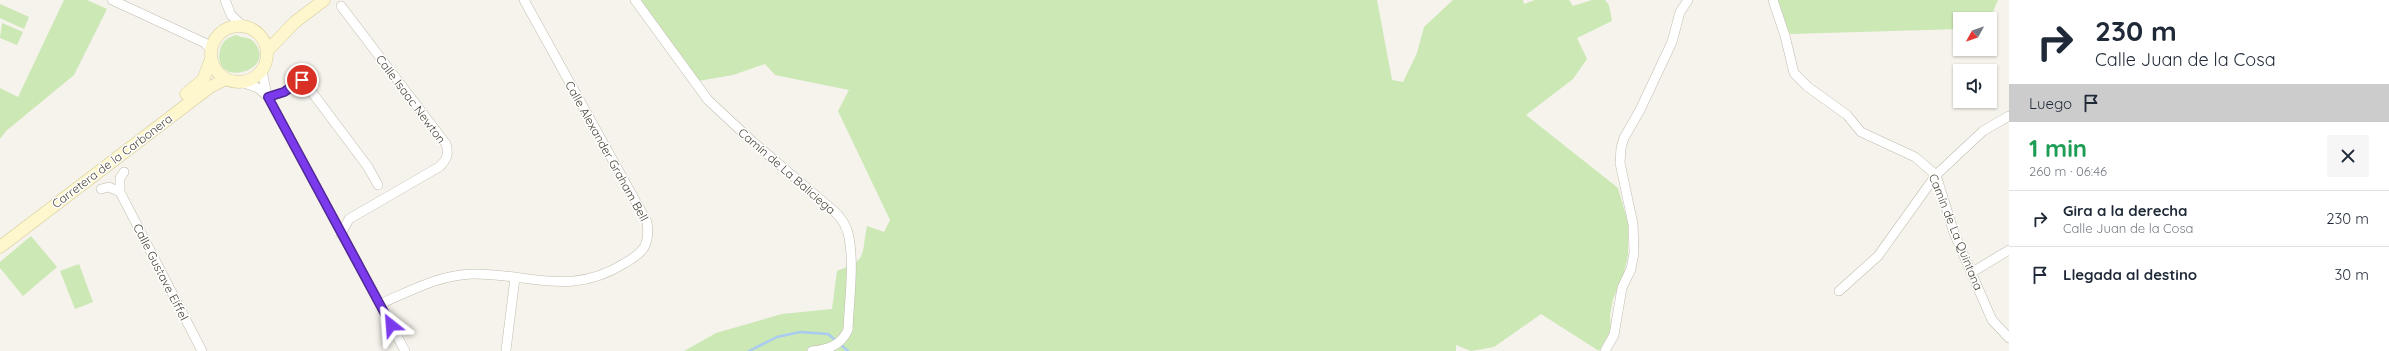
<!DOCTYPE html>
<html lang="es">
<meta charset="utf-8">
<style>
:root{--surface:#fff;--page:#f6f6f7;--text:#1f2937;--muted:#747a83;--line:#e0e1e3}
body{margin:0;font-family:Quicksand,sans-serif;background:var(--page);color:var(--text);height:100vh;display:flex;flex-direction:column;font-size:15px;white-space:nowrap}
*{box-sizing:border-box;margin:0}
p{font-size:13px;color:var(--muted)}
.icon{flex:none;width:22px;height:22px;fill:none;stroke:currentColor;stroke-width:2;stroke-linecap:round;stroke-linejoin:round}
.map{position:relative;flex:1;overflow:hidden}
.drawer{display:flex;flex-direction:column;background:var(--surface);width:380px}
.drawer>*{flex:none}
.top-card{background:#fff;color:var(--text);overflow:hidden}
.needle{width:26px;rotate:230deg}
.controls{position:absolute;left:1953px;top:12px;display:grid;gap:8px}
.controls a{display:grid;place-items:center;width:44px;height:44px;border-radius:0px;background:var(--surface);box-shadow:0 1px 3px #0004;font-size:20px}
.pin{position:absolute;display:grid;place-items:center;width:34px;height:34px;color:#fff;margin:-17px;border:2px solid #fff;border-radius:50%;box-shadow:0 1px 4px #0007}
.me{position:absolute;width:44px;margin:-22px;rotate:332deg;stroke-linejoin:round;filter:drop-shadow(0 0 3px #0008)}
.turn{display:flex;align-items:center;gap:14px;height:84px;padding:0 20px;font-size:18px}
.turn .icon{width:52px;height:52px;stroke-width:2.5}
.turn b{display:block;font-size:28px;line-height:34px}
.then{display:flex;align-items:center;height:38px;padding:0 20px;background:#0003;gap:8px;font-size:15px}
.round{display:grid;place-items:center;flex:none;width:42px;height:42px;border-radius:0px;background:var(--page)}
.head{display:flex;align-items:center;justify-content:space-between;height:68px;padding:0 20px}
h1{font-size:24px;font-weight:800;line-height:30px;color:#1e9e55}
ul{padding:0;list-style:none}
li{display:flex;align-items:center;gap:12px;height:56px;padding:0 20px;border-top:1px solid var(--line)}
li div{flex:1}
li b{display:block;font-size:15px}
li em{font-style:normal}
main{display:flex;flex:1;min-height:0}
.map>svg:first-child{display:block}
</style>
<main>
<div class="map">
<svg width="2009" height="351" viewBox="0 0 2009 351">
<rect width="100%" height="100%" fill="#f5f3eb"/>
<path fill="#cbe8b5" d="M64,0H87L107,9L74,75L6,131L0,139V88L18,97Z
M641,0H1377L1392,80L1403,82L1417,53L1424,27L1453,0H1523L1524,4L1535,0H1569L1573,6L1592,0H1605L1609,5L1612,21L1577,38L1587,59L1573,79L1526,115L1618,188L1628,223V255L1623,277L1613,299L1610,315L1611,330L1599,351L1541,314L1494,347L1471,351L1456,345V351H684L716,333L782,314L832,309L837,271C868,260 861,256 867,226L884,232L890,220L838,111L849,90L775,75L765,64L733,75L698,81Z
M1778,0H1998L1990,18L1960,19V29L1790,34L1783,19Z
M0,4L29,17L24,29L0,18Z
M2,23L23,32L17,45L0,38Z
M237,35C242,39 248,36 253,41C281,71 211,90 220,50C222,41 228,37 237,35Z
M31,236L57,267L23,296L0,268V262Z
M79,264L93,302L75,309L60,271Z"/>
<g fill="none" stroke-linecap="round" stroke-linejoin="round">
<path stroke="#aacbf0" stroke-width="2.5" d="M749,351L777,337L800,332L828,334L848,351"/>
<defs>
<path id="street" d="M112,0L205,43L211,50
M225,0L231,15L243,26
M635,0L708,100L753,142L835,212C841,218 846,225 848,233C855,261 849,301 848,330C840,346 829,349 812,351
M1773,0L1785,36L1794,73L1808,87L1847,115L1861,132L1915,157L1936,175L1954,233L1992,320L2009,338
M341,6L446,144C449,154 447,160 439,167L349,219L341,234
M262,70L267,96
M241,82L258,88L268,97L405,351
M268,97L284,92L302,79L368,167L378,185
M124,172L120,178V192L202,351
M101,189L109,187L120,192
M1971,273L2009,250
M1839,291L1878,256L1936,175L1983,131L2009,116
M380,304C410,291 439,275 472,274C530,273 569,298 625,263C644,252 650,245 647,222L524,0
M506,350L515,278
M1605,351L1614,335L1622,288L1631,269L1634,253L1633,224L1620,163L1621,148L1624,138L1640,110L1672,42L1680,12L1688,0"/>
<path id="secondary" d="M211 54a28 28 0 1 1 56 0a28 28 0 1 1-56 0Z
M267,51L295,22L324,0
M186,94L203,80L211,59
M0,247L210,87L226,79"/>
</defs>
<use href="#street" stroke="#c1bcae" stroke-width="10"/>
<use href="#secondary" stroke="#d4cb9c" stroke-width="13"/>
<use href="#street" stroke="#fff" stroke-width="9"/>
<use href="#secondary" stroke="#fef7cd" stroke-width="12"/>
</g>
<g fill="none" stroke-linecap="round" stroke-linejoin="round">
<defs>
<path id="route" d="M302,80L284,92L268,97L391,325"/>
</defs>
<use href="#route" stroke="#51269a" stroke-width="10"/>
<use href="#route" stroke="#7c3aed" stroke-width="7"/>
</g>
<g text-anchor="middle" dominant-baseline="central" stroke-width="3" stroke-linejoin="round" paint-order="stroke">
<g font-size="12" fill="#4a4539" stroke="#fff">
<text transform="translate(411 99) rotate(53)">Calle Isaac Newton</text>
<text transform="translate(607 151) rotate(61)">Calle Alexander Graham Bell</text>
<text transform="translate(112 161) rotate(-37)">Carretera de la Carbonera</text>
<text transform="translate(787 171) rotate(41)">Camín de La Baliciega</text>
<text transform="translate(1956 232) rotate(68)">Camín de La Quintana</text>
<text transform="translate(161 272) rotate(63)">Calle Gustave Eiffel</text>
</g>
</g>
</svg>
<div class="controls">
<a><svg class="needle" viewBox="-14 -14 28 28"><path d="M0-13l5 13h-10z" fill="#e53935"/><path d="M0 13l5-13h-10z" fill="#747a83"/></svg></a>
<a><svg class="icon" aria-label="sound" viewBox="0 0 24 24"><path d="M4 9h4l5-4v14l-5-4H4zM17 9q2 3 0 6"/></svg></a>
</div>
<div class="pin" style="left:302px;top:80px;background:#d93025"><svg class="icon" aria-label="arrive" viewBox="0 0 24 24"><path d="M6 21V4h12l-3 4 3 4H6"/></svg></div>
<svg class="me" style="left:391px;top:325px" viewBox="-20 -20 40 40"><path d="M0-17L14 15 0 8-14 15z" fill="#7c3aed" stroke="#fff" stroke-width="4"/></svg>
</div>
<section class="drawer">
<div class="top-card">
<div class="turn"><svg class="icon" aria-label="right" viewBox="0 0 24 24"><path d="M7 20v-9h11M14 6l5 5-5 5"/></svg><div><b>230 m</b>Calle Juan de la Cosa</div></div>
<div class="then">Luego<svg class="icon" aria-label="arrive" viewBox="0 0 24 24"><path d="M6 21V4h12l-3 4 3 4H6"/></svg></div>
</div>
<div class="head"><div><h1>1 min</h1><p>260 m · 06:46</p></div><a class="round"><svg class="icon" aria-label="close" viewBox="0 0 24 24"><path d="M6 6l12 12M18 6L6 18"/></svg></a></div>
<ul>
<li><svg class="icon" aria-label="right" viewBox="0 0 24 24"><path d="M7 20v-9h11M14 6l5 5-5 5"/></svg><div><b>Gira a la derecha</b><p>Calle Juan de la Cosa</p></div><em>230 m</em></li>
<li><svg class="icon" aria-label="arrive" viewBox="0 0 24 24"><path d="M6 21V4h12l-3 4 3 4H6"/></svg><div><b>Llegada al destino</b></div><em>30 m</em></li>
</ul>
</section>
</main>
